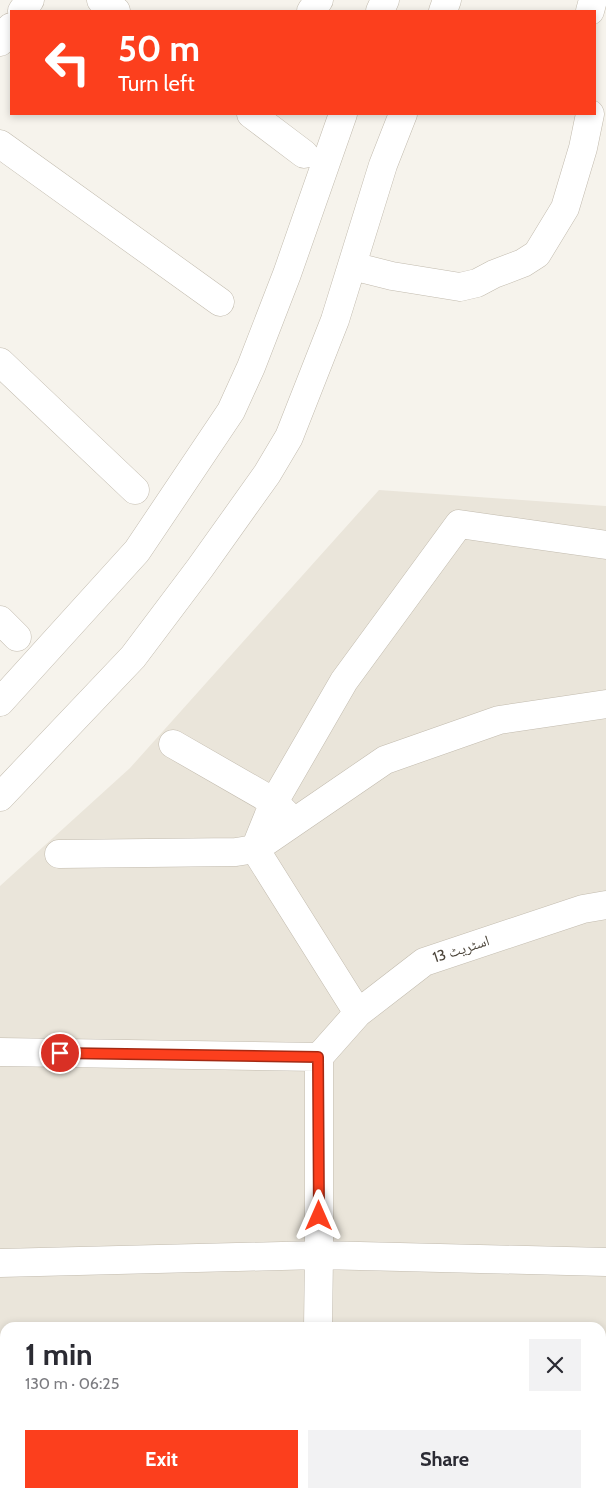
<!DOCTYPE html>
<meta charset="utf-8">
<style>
:root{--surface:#fff;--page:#f2f2f3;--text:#2b2b33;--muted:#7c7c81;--accent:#fc3f1d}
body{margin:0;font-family:Cabin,"Noto Naskh Arabic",sans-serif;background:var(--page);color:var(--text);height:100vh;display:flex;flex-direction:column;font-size:19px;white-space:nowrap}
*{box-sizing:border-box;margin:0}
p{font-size:16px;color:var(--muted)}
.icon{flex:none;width:28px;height:28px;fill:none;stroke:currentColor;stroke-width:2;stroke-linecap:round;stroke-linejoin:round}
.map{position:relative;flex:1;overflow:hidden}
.panel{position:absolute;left:0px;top:1322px;width:606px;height:176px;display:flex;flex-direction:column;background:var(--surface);border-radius:15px 15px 0 0;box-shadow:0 2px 8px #0003}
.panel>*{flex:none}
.banner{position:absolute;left:10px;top:10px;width:586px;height:105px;border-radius:0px;box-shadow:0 2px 8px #0003;background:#fc3f1d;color:#fff;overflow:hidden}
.pin{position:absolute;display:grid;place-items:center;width:42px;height:42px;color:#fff;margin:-21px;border:2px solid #fff;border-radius:50%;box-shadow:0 1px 5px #0007}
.me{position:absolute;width:55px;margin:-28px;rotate:0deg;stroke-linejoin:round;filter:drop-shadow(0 0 4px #0008)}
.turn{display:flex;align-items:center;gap:18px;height:105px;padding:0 25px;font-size:22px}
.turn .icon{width:65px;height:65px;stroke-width:2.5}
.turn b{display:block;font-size:35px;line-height:42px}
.round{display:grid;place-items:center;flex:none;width:52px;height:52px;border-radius:0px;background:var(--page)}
.headline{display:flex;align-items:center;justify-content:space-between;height:85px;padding:0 25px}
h1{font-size:30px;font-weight:800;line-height:38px}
.cta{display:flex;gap:10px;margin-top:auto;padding:10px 25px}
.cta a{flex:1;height:58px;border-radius:0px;background:var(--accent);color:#fff;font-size:20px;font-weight:800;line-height:58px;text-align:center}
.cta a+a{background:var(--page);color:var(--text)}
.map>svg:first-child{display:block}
</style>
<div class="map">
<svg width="606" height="1498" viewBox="0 0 606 1498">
<rect width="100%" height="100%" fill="#f6f3ec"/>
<path fill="#eae5da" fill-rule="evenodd" d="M379,490L606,506V1498H0V886L130,768ZM5,1328H601V1494H5Z"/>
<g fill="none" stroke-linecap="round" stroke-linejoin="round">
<defs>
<path id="minor" d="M101,0L116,11
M22,11L30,0
M311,11L319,0
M380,11L385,0
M443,11L447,0
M590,11L593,0
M0,42L11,27
M251,114L304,154
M0,144L220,302
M352,266L392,276L460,287L477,283L494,274L523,263L537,254L565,208L583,148L590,114
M0,362L135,490
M0,620L17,637
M0,702L137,551L231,411L251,367L287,274L343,114
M173,744L274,802L287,815
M0,797L133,657L200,568L267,474L289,437L335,320L383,165L403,114
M255,849L274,802L344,681L459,524L606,545
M255,849L358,1013
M59,854L236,852L255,849L385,760L499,720L606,704
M0,1052L319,1057
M319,1057V1255L606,1262
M319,1057L358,1013L424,962L583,909L606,905
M0,1263L319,1255L318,1328
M0,1454H5
M601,1456L606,1455
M187,1494V1498
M543,1494V1498"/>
</defs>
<use href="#minor" stroke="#c2bbae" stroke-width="29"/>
<use href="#minor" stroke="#fff" stroke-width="28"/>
</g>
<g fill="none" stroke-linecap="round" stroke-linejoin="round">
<defs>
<path id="route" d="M60,1053L318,1057L319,1216"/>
</defs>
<use href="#route" stroke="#a42913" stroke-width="12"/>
<use href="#route" stroke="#fc3f1d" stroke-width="9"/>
</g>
<g text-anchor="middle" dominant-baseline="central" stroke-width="4" stroke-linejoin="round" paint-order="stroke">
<g font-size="15" fill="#4b4439" stroke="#fff">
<text transform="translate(461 949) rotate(-18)">اسٹریٹ 13</text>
</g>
</g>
</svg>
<div class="pin" style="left:60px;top:1053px;background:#d93025"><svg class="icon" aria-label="arrive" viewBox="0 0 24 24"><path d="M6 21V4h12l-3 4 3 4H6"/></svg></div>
<svg class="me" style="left:319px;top:1216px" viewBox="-20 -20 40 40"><path d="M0-17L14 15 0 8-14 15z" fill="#fc3f1d" stroke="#fff" stroke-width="4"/></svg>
<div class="banner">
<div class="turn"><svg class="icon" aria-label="left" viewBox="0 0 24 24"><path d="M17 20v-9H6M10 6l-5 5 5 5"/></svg><div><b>50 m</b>Turn left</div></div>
</div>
<section class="panel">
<div class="headline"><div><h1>1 min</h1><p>130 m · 06:25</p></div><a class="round"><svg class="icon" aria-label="close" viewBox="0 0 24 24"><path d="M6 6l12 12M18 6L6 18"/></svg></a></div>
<div class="cta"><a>Exit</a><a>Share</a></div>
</section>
</div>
